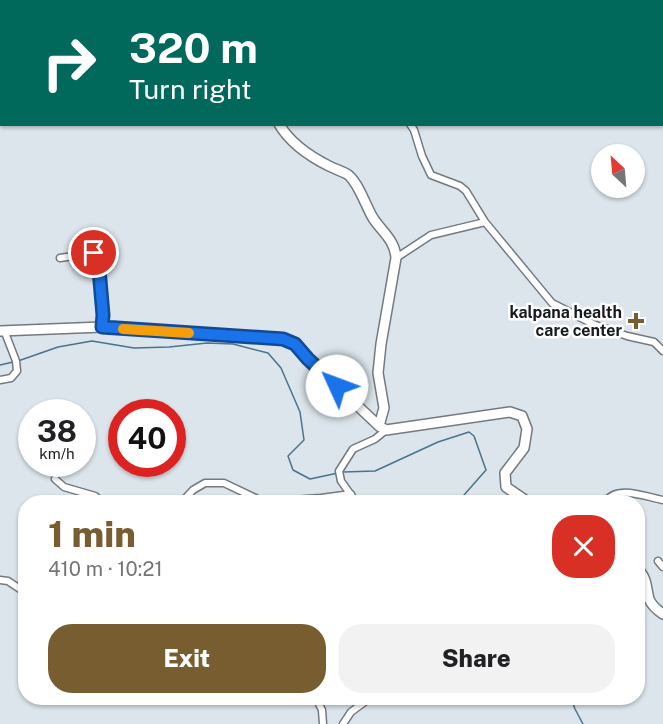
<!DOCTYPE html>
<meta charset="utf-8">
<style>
:root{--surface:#fff;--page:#f2f2f2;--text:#202124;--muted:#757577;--accent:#785d30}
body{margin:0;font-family:"Public Sans",sans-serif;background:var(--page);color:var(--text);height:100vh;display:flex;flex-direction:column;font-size:22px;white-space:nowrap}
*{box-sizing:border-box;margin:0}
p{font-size:20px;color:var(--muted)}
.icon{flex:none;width:33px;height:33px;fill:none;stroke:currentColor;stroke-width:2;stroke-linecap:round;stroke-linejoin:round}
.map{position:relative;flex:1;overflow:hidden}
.sheet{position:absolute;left:18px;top:495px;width:627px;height:210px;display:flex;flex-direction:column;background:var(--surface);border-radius:24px;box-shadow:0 2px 4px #0004}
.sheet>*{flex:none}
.banner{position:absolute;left:0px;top:0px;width:663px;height:126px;box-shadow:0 2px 4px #0004;background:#00695c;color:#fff;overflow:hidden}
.needle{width:39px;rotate:334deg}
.tools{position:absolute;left:591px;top:144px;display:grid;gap:12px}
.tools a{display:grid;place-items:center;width:54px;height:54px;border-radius:50%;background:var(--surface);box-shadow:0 2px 4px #0004;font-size:30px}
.speed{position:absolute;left:18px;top:399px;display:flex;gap:12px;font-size:30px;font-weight:700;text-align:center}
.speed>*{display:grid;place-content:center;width:78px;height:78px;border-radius:50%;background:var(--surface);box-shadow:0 2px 4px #0004;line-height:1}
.speed small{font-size:15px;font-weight:400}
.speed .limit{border:9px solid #d22;background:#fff;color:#111}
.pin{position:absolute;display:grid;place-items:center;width:51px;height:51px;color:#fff;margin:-26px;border:3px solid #fff;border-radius:50%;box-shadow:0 2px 6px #0007}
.me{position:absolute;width:66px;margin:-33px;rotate:313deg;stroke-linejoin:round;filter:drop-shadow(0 0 4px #0008)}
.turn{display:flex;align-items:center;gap:21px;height:126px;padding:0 30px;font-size:27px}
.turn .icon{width:78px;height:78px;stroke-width:2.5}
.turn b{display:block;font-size:42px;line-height:51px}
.round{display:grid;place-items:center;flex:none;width:63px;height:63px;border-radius:24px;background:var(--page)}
.summary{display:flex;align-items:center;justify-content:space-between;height:102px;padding:0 30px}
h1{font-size:36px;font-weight:800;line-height:45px;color:var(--accent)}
.primary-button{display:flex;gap:12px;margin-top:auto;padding:12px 30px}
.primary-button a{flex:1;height:69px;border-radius:24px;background:var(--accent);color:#fff;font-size:24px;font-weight:800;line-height:69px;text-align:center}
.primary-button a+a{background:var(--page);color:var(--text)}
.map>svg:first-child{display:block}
</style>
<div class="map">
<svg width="663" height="724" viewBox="0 0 663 724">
<rect width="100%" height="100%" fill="#dbe5eb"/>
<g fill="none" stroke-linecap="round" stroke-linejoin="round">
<path stroke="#4b738d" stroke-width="1.5" d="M18,361L58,347L92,341L134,348L169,347L207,343L233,344L268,353L281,368L300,412L304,440L288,456L293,470L310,479L338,473
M0,365L13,362
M343,472L375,471L438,442L469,432L474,436L486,470L464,495L462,502
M571,698L575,709L583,724"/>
<defs>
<path id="street" d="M38,0L39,2
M320,0L321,2
M651,0L655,2
M662,4H663
M662,91L663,92
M410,124L414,130L422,156L431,175L460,186L466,191L485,222
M60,258L94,253L98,258L103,315L102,327
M396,258L431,235L485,222L552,303L593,324L627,336L654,342L663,351
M0,380L11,378L17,371L16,361L4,330
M55,479L64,487L95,496L102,502
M182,502L193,490L205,483H224L264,502L321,498L351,494
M356,502L341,481L339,471L353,449L375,439L386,430
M605,502C617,484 646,497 663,500
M658,561L663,567
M0,580L8,581L20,589L26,590
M316,698L322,710L323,724
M343,724L351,712L370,698"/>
<path id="secondary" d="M153,0L154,2
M279,124C290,143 311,157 329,166C335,169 341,171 347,174C358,181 366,207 373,218C382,232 395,240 396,258L381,344L378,373L384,408L379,426
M0,331L102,327L283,339L295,344L308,359L379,426L386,430L510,412L522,416L527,429L524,448L505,473L506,487L528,502
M638,570C647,577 646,588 649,599C652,606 657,610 663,614"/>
</defs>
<use href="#street" stroke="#727a80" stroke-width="9"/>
<use href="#secondary" stroke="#727a80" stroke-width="12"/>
<use href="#street" stroke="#fff" stroke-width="6"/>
<use href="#secondary" stroke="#fff" stroke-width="9"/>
</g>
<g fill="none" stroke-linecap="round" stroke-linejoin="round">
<defs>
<path id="route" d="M94,253L98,258L103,315L102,327L283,339L295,344L308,359L337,386"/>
</defs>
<use href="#route" stroke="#114b97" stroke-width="15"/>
<use href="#route" stroke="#1a73e8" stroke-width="10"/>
<path stroke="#f59e0b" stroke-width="10" d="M123,329L189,333"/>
</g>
<path fill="#785d30" stroke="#fff" stroke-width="2" d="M633 312h6v6h6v6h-6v6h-6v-6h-6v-6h6z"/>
<g text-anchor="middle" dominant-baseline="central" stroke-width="5" stroke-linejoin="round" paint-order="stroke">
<g font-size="16" font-weight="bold" fill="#171a1d" stroke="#fff" text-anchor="end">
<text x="622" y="312">kalpana health<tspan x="622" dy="18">care center</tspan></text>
</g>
</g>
</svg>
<div class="tools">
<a><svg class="needle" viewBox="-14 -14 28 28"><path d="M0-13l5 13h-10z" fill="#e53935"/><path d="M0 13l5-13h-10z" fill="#757577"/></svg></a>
</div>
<div class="speed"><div>38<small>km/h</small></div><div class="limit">40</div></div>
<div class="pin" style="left:94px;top:253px;background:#d93025"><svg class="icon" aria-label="arrive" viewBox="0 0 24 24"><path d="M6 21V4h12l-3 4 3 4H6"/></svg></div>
<svg class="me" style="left:337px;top:386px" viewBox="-20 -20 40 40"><circle r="19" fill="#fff"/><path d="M0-13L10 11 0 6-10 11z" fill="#1a73e8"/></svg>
<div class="banner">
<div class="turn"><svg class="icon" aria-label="right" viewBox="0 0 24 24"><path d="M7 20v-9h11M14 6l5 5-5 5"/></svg><div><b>320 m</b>Turn right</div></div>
</div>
<section class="sheet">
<div class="summary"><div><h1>1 min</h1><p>410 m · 10:21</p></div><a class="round" style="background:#d93025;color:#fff"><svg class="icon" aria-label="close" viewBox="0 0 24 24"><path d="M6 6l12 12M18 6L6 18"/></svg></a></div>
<div class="primary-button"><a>Exit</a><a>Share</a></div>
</section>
</div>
